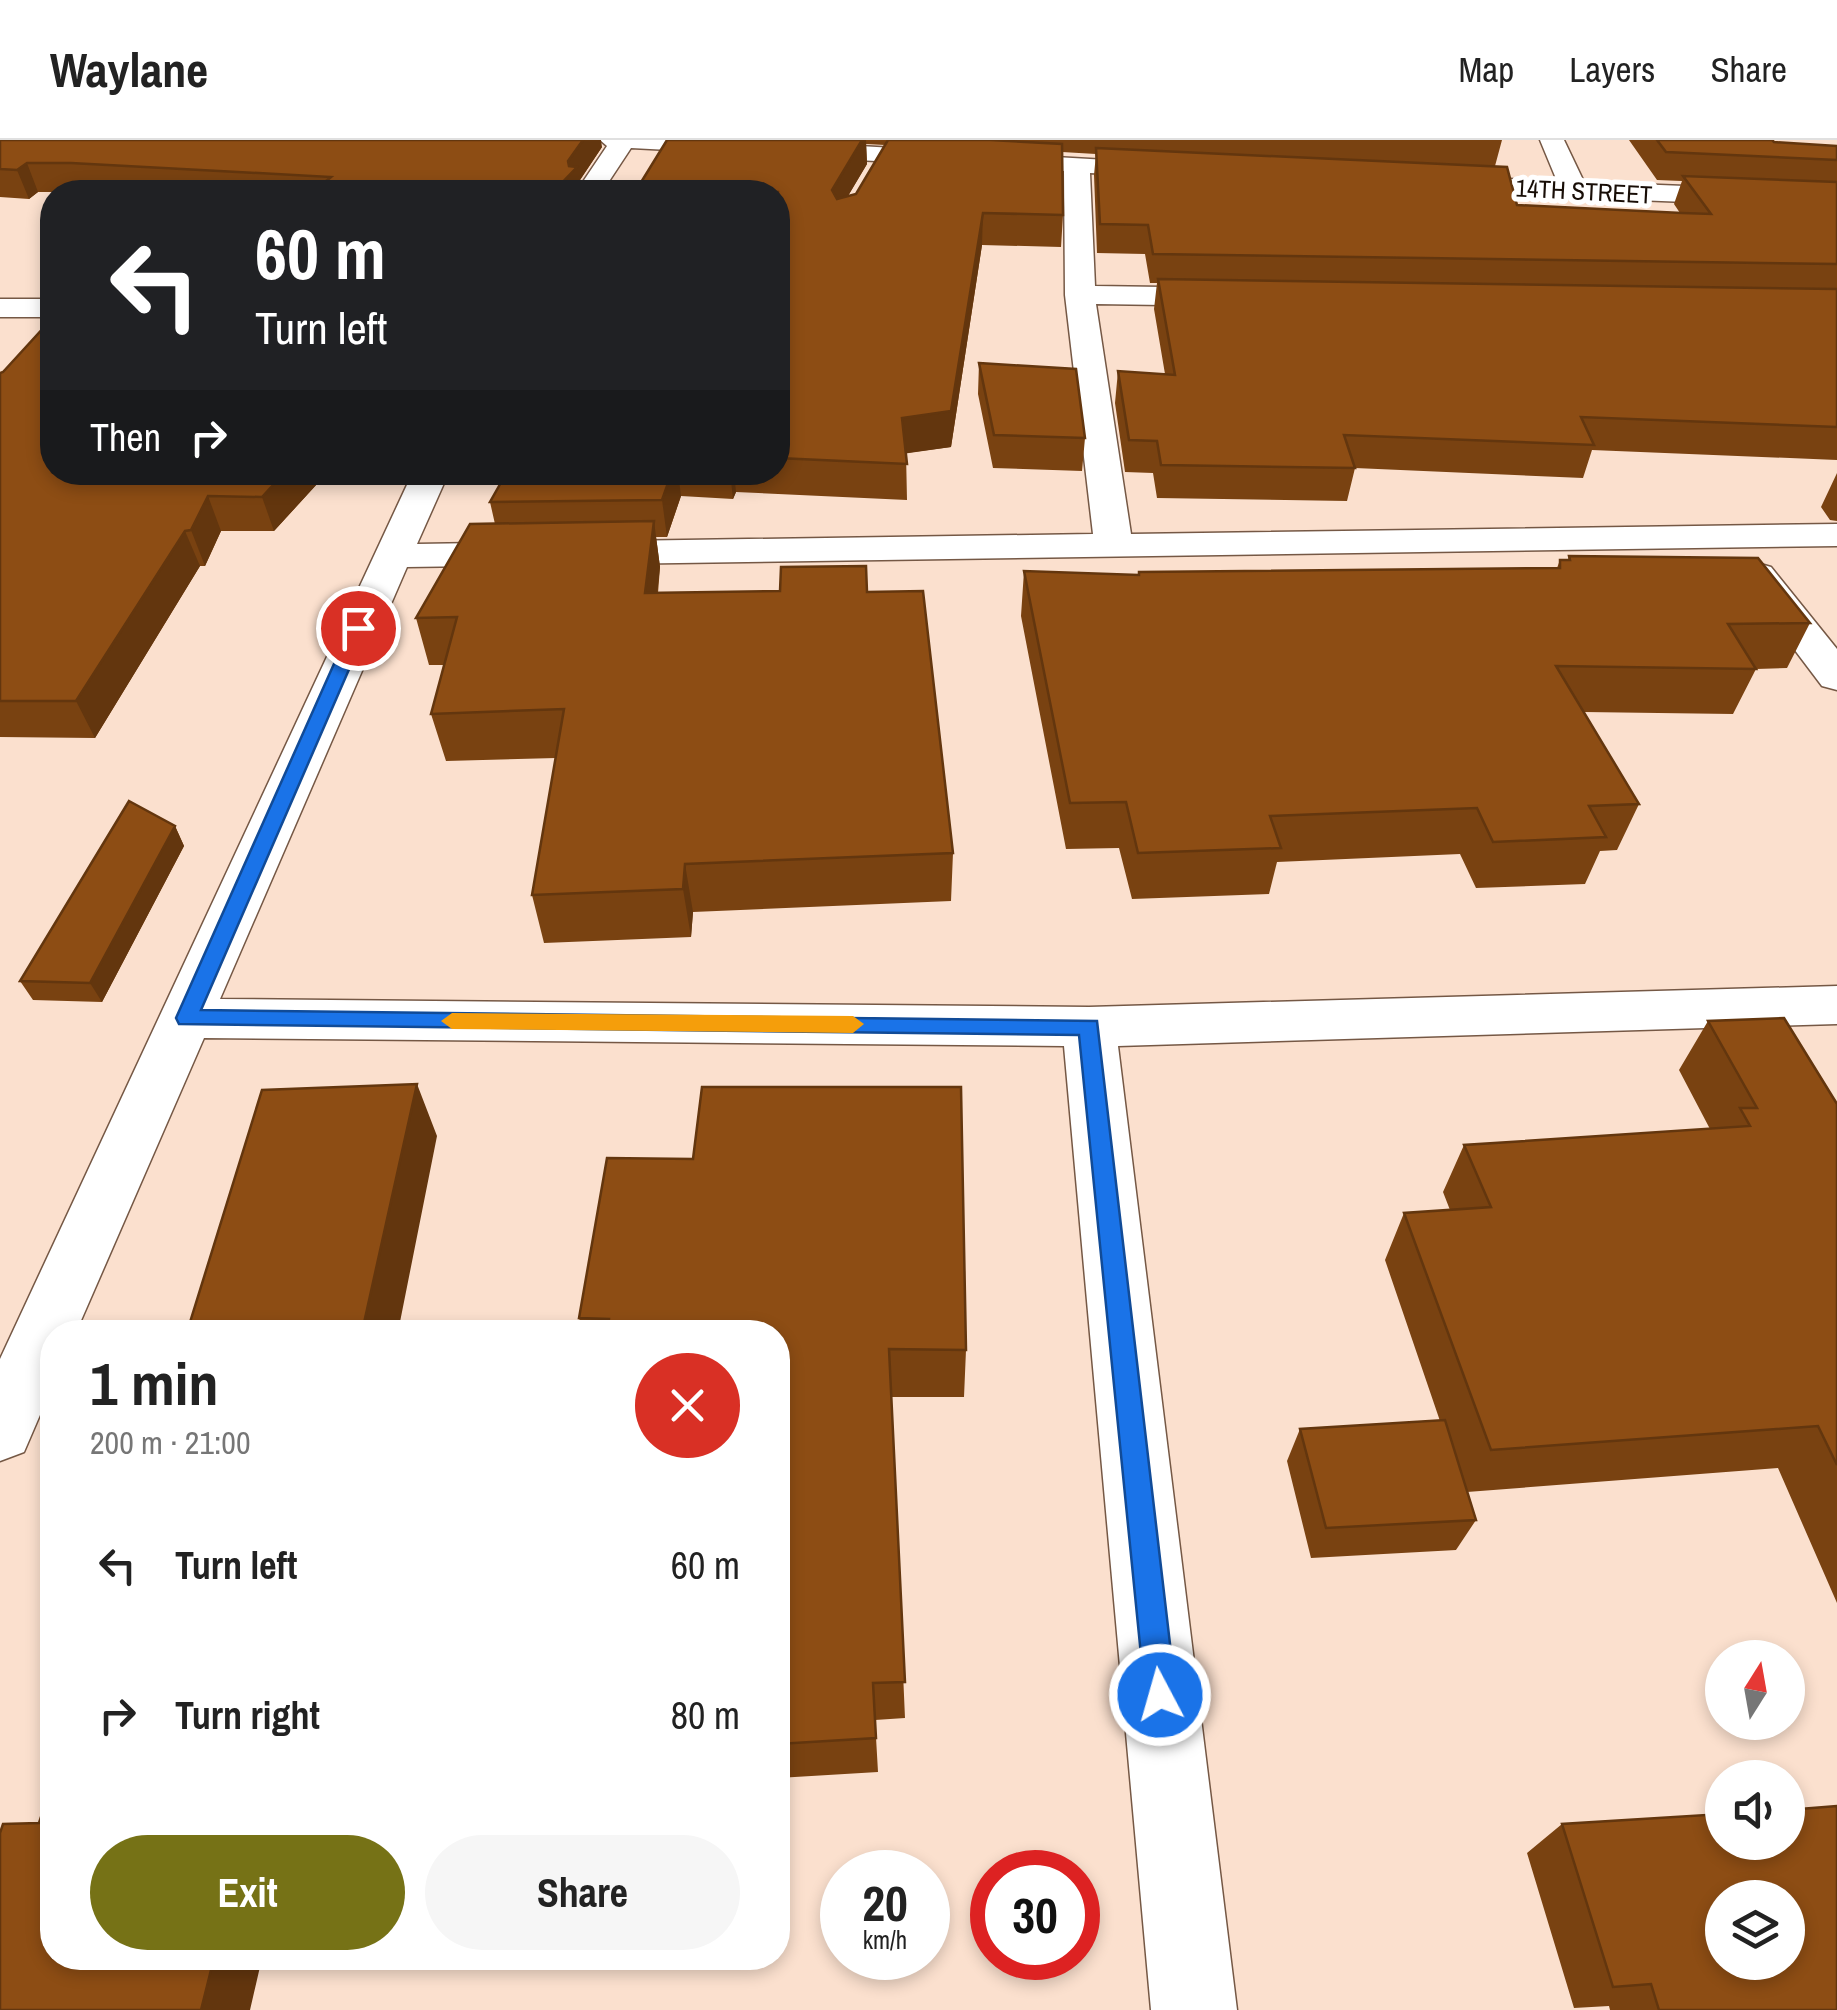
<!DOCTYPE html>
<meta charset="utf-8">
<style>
:root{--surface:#fff;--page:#f6f6f6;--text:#222;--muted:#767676;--line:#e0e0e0;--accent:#767216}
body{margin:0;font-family:"Archivo Narrow",sans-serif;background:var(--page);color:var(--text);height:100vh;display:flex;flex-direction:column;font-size:38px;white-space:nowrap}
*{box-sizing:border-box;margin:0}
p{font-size:32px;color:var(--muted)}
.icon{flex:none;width:55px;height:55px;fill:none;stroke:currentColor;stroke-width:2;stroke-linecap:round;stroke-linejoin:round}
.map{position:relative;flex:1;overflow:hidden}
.drawer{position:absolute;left:40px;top:1180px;width:750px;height:650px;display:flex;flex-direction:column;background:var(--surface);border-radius:40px;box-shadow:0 5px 15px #0003}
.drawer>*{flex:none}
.top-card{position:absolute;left:40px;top:40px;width:750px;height:305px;border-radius:40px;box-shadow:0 5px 15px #0003;background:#202124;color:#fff;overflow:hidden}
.needle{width:65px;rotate:11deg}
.controls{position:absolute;left:1705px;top:1500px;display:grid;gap:20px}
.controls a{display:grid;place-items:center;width:100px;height:100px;border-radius:50%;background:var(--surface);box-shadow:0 5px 15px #0003;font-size:50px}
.speed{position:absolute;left:820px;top:1710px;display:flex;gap:20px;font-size:50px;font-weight:700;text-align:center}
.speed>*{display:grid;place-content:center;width:130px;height:130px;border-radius:50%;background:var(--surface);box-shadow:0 5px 15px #0003;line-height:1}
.speed small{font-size:25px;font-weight:400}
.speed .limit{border:15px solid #d22;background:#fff;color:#111}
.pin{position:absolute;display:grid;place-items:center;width:85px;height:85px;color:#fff;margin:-42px;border:5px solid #fff;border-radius:50%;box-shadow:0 2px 10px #0007}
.me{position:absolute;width:110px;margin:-55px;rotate:354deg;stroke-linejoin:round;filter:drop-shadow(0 0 8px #0008)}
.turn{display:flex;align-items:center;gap:35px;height:210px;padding:0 50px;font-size:45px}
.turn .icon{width:130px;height:130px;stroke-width:2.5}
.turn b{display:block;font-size:70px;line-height:85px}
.then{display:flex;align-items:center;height:95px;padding:0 50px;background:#0003;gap:20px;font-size:38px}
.round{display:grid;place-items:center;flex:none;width:105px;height:105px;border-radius:52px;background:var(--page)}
.summary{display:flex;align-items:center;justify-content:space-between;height:170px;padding:0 50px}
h1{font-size:60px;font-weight:700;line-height:75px}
.primary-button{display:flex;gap:20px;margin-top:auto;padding:20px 50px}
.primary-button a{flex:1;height:115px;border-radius:60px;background:var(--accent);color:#fff;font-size:40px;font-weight:700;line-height:115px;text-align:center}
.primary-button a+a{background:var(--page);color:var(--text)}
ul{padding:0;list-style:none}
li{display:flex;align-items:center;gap:30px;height:150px;padding:0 50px}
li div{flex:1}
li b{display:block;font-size:38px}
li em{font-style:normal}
header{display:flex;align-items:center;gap:60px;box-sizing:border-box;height:140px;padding:0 50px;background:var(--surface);border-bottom:2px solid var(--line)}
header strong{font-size:48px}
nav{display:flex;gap:55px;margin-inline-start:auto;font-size:35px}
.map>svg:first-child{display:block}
</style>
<header>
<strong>Waylane</strong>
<nav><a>Map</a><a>Layers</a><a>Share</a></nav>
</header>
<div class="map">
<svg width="1837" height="1870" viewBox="0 0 1837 1870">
<rect width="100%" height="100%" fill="#fbe0ce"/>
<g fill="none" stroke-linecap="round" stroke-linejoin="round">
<defs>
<path id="minor" d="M600,0H755L1177,24L1181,29L1168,37L1090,33L1095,146L1232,148L1247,157L1232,166L1096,164L1131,394L1837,384V406L407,427L220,859L1089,867L1837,846V884L1118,906L1237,1870H1151L1064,906L204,898L76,1192H52V1247L24,1312L0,1321V1219L413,332H449L417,404L1093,394L1065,155L1064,31L631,8L602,52H576L607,6Z
M1540,0H1564L1584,42L1837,52V68L1439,52L1426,44L1439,36L1557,41Z
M0,159H52V177H0Z
M1757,423L1771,427L1837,509V550L1822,546L1738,435L1743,427Z"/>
</defs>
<use href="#minor" stroke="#755845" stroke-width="3"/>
<use href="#minor" fill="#fff" fill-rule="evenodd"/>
</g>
<path fill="#794211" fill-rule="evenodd" d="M0,0L602,7L580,40L582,52H38L29,59L0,57Z
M667,0H1502L1495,26L1517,65L1680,73L1674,64L1682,41L1657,40L1629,0H1772L1774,2L1837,6V320L1592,310L1583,338L1355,328L1347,361L1157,358L1153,333L1125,332L1115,263L1118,231L1165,234L1154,169L1157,143H1150L1145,114L1097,113L1094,35L1096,14L1062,12L1063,75L1061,107L982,105L951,307L906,313L907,360L736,352L733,359L681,356L667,397H656L660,427L658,453L867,452L953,713L951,761L693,772L691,797L544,803L532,755L556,618L446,621L431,574L444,525H429L416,478L495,384L490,362L507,332H778V52ZM866,4L885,5L856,54L848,56L867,24Z
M979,223L1085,298L1082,331L993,328L978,254Z
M3,232L52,332H328L274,391H221L205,426H200L95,598L0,597V233Z
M1837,333V381L1830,380L1821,367Z
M1569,416L1810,483L1787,528L1756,529L1733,574L1584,572L1639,664L1617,710L1600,711L1585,744L1476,748L1460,714L1277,722L1269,754L1132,759L1119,708L1066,709L1021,476L1024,431L1138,435L1139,432L1557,428L1560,420H1568Z
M175,686L184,706L102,862L33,860L20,841Z
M1708,881L1837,964V1463L1778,1328L1467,1352L1476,1380L1456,1410L1311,1418L1287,1321L1300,1289L1440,1281L1385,1120L1404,1073L1450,1070L1443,1052L1464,1005L1710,989L1679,930Z
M607,1018L966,1210L964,1257H891L905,1578L875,1580L878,1632L778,1638V1192H583L579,1178Z
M1562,1684L1837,1870H1610L1609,1866L1574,1868L1527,1713Z"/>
<path fill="#63360e" d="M583,0H601L602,7L580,40L582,52H553L568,21Z
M862,0H866L867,24L833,81L832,50Z
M27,23L38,52L29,59L17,30Z
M983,73L982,105L951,307L902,314V278Z
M285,332H328L274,391L262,357Z
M672,332H678L681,356L667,397L662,360Z
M730,332H734L736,352L733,359Z
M208,356L221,391L205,426L191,390Z
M654,381L660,427L652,499L645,453Z
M185,391L200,426L95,598L76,561Z
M175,686L184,706L102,862L90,843Z
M685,724L693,772L691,797L683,749Z
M417,944L437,996L398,1192H362Z
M214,1818H262L250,1870H201Z"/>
<path fill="#8d4d14" stroke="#63360e" stroke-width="2.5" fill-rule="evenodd" d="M0,0H583L568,21L569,26L577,27L553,52H313L331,37L71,23H27L17,30L0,29Z
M667,0H862L832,50L837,59L856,54L888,0H990L1062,4L1063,75L983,73L951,271L902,278L907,324L778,318V52H635Z
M1657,0H1772L1774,2L1837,6V20L1666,12Z
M1096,8L1507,27L1517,65L1682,73L1711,74L1683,36L1837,42V124L1153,114L1148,85L1100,84Z
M1158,139L1837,149V287L1581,277L1594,305L1344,295L1355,328L1161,325L1157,301L1129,300L1118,231L1175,235Z
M47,184H52V332H285L262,357L208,356L191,390L185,391L76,561H0V233L3,232Z
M979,223L1076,229L1085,298L994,295Z
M507,332H672L662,360L490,362Z
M654,381L645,453L780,451L781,427L866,426L867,452L923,451L953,713L685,724L683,749L532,755L564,569L431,574L457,477L416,478L470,384Z
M1569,416L1758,418L1810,483L1728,484L1756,529L1556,526L1639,664L1589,666L1606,697L1493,702L1477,668L1270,676L1281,708L1138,713L1126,662L1070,663L1024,431L1139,435V432L1560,428V420H1570Z
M129,661L175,686L90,843L20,841Z
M1784,878L1837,964V1325L1818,1286L1491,1310L1404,1073L1491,1067L1464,1005L1750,986L1740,968H1757L1708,881Z
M417,944L362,1192H187L262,950Z
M702,947H961L966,1210L889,1209L905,1542L873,1543L876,1598L778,1604V1192H608L609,1179L579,1178L607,1018L693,1019Z
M1445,1280L1476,1380L1326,1388L1300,1289Z
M52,1644V1818H214L201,1870H0V1693L3,1684L39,1683Z
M1837,1666V1870H1659L1651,1844L1613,1847L1562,1684L1722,1674V1702H1788V1670ZM1722,1758H1788V1822H1722Z"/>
<path fill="#1a73e8" stroke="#114b97" stroke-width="2.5" d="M358,482L367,488L201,870L1097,881L1176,1555L1171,1566L1160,1571L1150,1566L1145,1555L1079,895L179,884L176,878L350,488Z"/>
<path fill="#f59e0b" d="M452,873L853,876L864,884L853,893L452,889L441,881Z"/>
<g text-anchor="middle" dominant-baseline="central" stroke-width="10" stroke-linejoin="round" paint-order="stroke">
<g font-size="25" fill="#180d06" stroke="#fff">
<text transform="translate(1584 51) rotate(3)">14TH STREET</text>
</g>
</g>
</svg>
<div class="controls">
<a><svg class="needle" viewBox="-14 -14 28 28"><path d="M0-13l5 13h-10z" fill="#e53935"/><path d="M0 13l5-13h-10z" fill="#767676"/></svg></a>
<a><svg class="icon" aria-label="sound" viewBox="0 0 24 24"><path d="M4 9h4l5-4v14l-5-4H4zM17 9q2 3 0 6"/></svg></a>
<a><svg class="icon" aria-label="layers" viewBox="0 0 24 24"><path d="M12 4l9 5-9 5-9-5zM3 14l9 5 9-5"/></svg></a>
</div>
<div class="speed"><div>20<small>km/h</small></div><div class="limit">30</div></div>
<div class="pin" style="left:358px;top:488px;background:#d93025"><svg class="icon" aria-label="arrive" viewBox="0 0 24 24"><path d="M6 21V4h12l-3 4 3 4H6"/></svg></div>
<svg class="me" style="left:1160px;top:1555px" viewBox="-20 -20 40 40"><circle r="17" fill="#1a73e8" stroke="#fff" stroke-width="3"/><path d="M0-11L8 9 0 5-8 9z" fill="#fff"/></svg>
<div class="top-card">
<div class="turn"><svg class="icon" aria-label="left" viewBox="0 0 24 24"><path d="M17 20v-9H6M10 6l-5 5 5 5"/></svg><div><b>60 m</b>Turn left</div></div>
<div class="then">Then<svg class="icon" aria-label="right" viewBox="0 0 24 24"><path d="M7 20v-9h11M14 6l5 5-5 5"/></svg></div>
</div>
<section class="drawer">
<div class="summary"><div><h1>1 min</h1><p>200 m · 21:00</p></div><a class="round" style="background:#d93025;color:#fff"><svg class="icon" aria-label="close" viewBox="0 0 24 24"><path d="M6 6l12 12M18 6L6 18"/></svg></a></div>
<ul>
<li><svg class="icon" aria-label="left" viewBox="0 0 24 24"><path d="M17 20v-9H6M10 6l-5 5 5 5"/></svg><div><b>Turn left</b></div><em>60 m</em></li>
<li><svg class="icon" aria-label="right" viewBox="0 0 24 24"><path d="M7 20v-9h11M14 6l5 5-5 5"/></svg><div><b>Turn right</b></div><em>80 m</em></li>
</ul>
<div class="primary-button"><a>Exit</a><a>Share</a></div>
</section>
</div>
